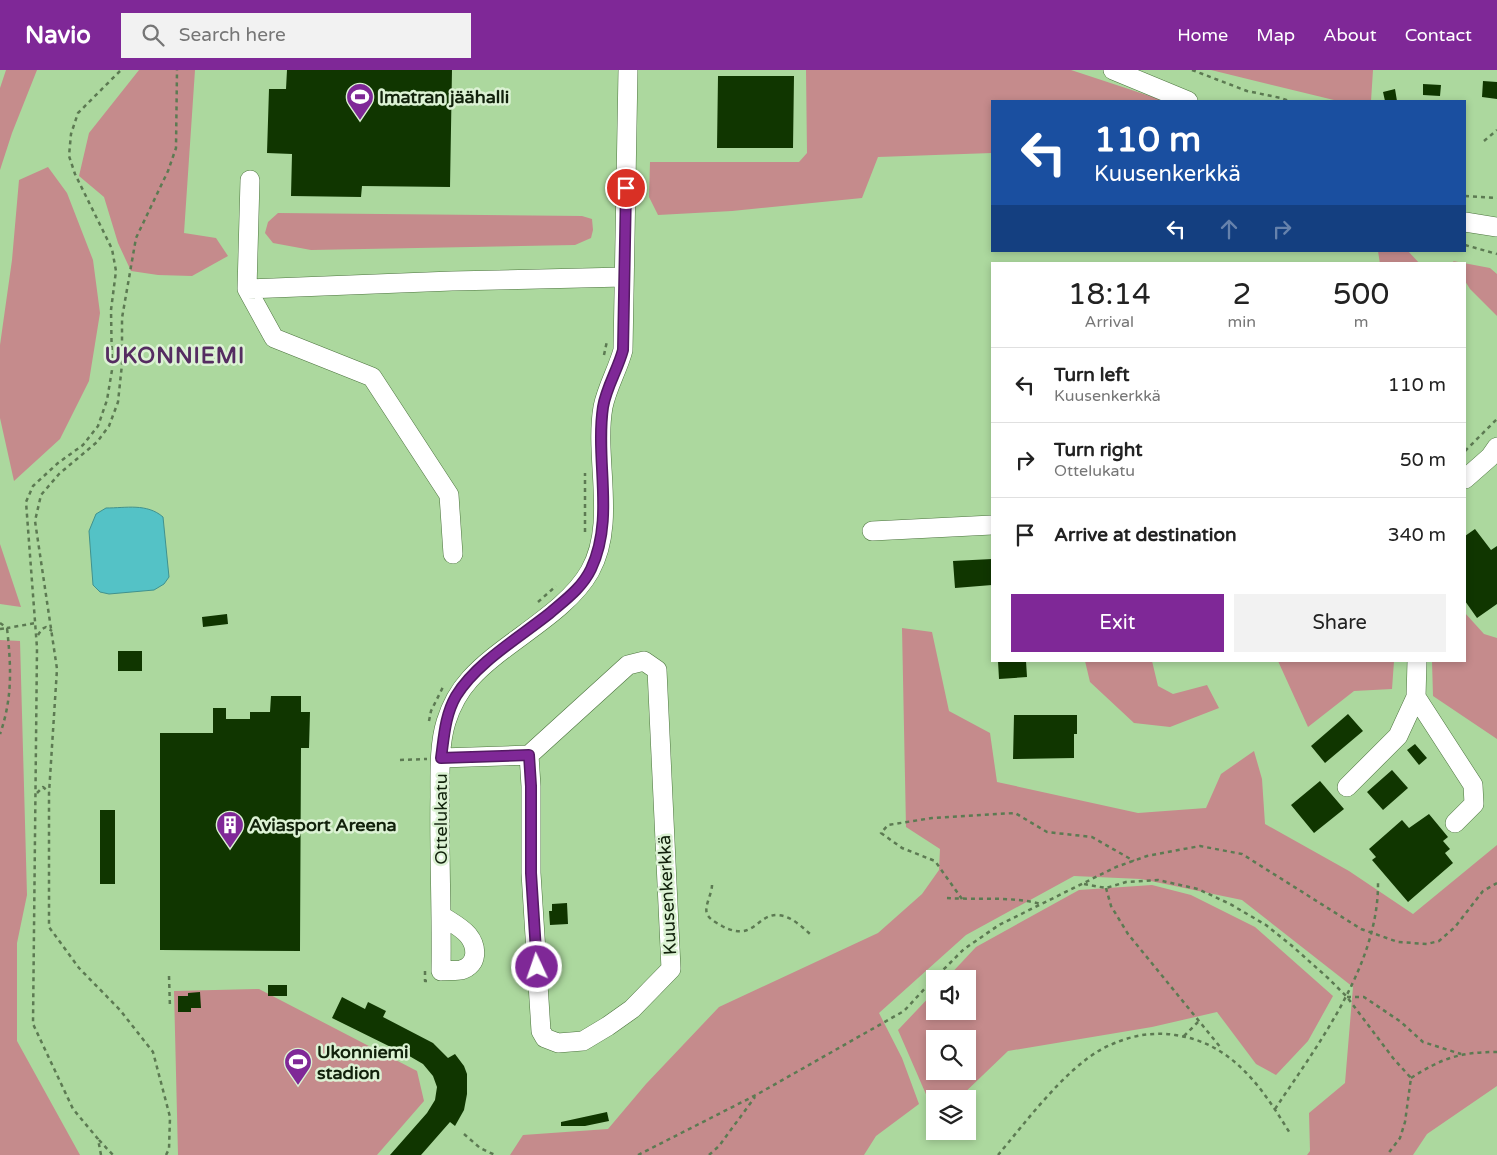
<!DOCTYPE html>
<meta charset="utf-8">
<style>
:root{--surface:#fff;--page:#f2f2f2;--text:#222;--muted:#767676;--line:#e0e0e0;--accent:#7f2897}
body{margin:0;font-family:"Varela Round",sans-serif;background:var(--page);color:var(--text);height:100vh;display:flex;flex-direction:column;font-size:19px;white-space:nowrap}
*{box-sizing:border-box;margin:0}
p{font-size:16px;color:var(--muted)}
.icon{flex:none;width:28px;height:28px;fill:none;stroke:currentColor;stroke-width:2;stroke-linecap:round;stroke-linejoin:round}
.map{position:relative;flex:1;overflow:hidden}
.sheet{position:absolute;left:991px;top:192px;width:475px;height:400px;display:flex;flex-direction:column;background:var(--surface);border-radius:0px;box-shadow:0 2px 8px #0003}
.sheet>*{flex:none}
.top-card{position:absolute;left:991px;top:30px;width:475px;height:152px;border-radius:0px;box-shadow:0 2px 8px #0003;background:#1a4fa0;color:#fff;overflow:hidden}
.buttons{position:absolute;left:926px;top:900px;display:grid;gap:10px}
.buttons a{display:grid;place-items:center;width:50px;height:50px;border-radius:0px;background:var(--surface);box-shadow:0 2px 8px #0003;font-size:25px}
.pin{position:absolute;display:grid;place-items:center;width:42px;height:42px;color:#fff;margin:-21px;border:2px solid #fff;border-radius:50%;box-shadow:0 1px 5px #0007}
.me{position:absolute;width:55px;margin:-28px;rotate:357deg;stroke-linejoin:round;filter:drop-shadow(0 0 4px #0008)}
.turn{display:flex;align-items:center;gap:18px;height:105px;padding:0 20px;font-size:22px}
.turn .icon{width:65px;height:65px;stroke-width:2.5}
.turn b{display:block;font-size:35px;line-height:42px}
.lanes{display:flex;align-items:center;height:48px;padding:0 20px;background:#0003;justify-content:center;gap:25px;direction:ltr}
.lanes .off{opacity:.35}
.eta{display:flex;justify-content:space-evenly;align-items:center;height:85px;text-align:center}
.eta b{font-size:30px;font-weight:600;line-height:35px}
.action{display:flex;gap:10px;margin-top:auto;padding:10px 20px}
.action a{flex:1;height:58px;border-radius:0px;background:var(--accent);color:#fff;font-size:20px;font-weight:600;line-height:58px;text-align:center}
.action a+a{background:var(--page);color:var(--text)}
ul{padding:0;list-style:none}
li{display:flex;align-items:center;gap:15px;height:75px;padding:0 20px;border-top:1px solid var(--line)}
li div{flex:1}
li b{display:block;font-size:19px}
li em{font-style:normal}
header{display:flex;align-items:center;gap:30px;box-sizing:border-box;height:70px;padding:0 25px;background:var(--accent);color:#fff}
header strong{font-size:24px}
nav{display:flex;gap:28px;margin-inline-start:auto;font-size:18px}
.search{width:350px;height:45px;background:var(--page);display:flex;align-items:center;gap:12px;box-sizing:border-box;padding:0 18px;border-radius:0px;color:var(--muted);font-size:19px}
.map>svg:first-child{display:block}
</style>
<header>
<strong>Navio</strong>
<div class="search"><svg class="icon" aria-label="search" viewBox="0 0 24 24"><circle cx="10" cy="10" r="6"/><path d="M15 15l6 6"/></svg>Search here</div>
<nav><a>Home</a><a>Map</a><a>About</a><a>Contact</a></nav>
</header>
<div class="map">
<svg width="1497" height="1085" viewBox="0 0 1497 1085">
<rect width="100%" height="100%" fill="#acd89e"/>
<path fill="#c58b8c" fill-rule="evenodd" d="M6,0H37L12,63L0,100V18Z
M139,0H195L184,163L216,168L228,186L192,206L158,205L131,201L118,173L104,127L79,106L89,63Z
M806,0H1071L1165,31H992V83L878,87L862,128L732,141L658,145L649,127L650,92H799L807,83Z
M1211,0H1373L1371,31H1338Z
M48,97L67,123L93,190L100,243L89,311L60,369L14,411L0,348V275L12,190L19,110Z
M278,143L582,146L592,149L593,160L591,168L575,175L311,180L273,173L265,163L268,152Z
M1378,181H1408L1420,194H1380Z
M1453,191L1490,198L1497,204V246L1470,219L1465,211V194H1455Z
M0,474L21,537L0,534Z
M1465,543L1484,564L1497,568V669L1433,626L1432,591H1465Z
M902,558L932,562L949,641L990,663L997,712L1138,743L1206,738L1221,704L1254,681L1262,709L1265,754L1349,801L1413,844L1497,775V1016L1427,1064L1413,1085H1307L1310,1081L1309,1043L1345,1013L1353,917L1242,830L1141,809L1074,806L966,865L879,943L902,988L919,1034L876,1066L864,1085H510L523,1065L608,1059L646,1014L719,937L878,863L922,824L939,800L940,779L906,757Z
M0,570L20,571L27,825L17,873V971L80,1085H0Z
M1085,591H1152L1158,616L1173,624L1207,615L1219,638L1170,657L1134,653L1090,612Z
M1278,591H1394L1392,619L1354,621L1308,657Z
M1152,815L1191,825L1255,857L1333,926L1308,971L1276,1005L1256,994L1217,942L1152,957L1008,981L958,1029H935V1045L898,960L935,921V941H968V909H946L976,877L1079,820ZM935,969H968V1001H935Z
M259,919L417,1001L424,1031L377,1085H178L174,921Z"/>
<path fill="#54c2c6" stroke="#40928e" d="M106,438C126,438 147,433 163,447L169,507L164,514L154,520L109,524L100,522L93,515L89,461L96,444Z"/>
<path fill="#103600" d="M287,0H452L450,117L362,116L361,127L291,126L292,84L267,83L269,19H286Z
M718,6H794L793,78H717Z
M1483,11L1497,12V29L1482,27Z
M1423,14L1441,15L1440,26L1423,25Z
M1395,19L1397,31H1385L1383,22Z
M1475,459L1491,480L1497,476V534L1477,548L1465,531V466Z
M992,489V515L955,518L953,491Z
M227,544L228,554L203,557L202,547Z
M118,581H142V601H118Z
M998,591H1026L1027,607L999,609Z
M271,626H301V642H310L309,678H301L300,881L160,880V663H213V638H226V649H250V642H270Z
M1348,644L1363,661L1325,693L1311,676Z
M1014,645H1077V664H1074V688L1013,689Z
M1415,674L1427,688L1419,695L1407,680Z
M1392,700L1408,718L1383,740L1367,722Z
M1320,711L1344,739L1314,763L1291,735Z
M100,740H115V814H100Z
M1429,744L1448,767L1443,771L1450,779L1445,783L1453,793L1408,832L1372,790L1376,787L1369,779L1402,750L1409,758Z
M567,833L568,854L550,855L549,841H552V834Z
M268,915H287V926H268Z
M200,922L201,938H191V942H178V926H188V923Z
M342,927L365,939L368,932L386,941L383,947L433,973L448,988L455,984L464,996L467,1004V1024L464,1040L455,1056L450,1052L421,1085H390L427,1043L435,1030L437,1017L433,1006L423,994L411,987L332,948Z
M607,1042L609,1051L585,1056H561V1052Z"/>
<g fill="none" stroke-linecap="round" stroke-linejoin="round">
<defs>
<path id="minor" d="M1113,0L1188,31
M250,110L247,219L274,268L372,307L449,425L453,484
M1465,152L1497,157
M247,219L452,211L624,207
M1465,409L1490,387L1497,377
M872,461L992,455
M644,591L657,600L671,899L632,939L608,956L583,971L558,973L545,968L541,961L531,803V716L529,685L628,595Z
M1416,627L1473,715L1474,734L1455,753
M441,688L529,685
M1347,717L1398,666L1416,627L1417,591
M442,846C451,852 461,857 468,865C477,876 479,895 461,900C456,901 447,900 441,901C442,843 439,785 440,727C440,702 439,675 446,652C451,636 459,621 470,609C503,572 566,544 590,501C617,453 594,389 603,337C607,317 618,299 623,280L628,0"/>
</defs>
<use href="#minor" stroke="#4b733d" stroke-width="20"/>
<path stroke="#5c7a52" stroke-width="2.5" stroke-dasharray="4 4" stroke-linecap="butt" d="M1192,0L1247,21L1281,28L1289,31
M1484,71L1497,60
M1465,126L1497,128
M1465,175L1497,184
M604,285L607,271
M1465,381L1497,349
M585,462V403
M538,532L556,516
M0,553L7,558L36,553
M0,559L7,558C11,595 13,627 0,664
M38,565L42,559L46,557L52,561
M429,651L431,641L443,617
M400,690L427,689
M37,723L43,717L49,722
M1084,814L1106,818L1126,812L1158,810L1198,819L1230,834L1266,855L1291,875L1328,908L1347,927L1393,988L1411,1008L1405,1052L1400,1068L1387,1085
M712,815C712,824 704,836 707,844C710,850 717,853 722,856C754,873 756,844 778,845C791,846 801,856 810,864
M1106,818L1111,836L1128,864L1221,978
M947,828C977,830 1012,826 1041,834
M962,829L935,791L902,778L881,763L888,755L932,748L1015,743L1047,762L1092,767L1134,791
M425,901V911H430
M169,906L170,938
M1347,927H1364L1401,952L1423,972L1461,984
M1184,966L1198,952
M1411,1008C1442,988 1460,982 1497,982
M1275,1039C1319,973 1379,894 1378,812
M464,1064L480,1078L495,1085
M99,1070L113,1085
M101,1085L98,1069L73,1039L33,954L37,578L26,432L33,416L58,393L83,375L98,356L107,330L112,300L111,240L116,201L112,179L75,104L69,86L71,64L78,43L121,0
M166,1085L169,1079L170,1047L153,982L120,940L79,898L49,857V723L57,599L35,451L41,425L59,404L97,372L109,356L118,332L122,294V248L136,168L168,101L176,78L177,0
M638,1085L756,1025L904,941L929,914L964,879L999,855L1116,797L1147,786L1200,776L1242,784L1361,859L1398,872L1427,874L1439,871L1455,857L1483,821L1497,813
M709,1085L719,1076L755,1027
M998,1085C1025,1053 1065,999 1102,979C1125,967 1149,961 1175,965C1233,973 1263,1019 1291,1065"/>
<use href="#minor" stroke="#fff" stroke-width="19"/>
</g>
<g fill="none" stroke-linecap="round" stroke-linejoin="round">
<defs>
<path id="route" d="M537,897L531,803V716L529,685L441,688C444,667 445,645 456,626C476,593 520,567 550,543C565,530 582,518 591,499C615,448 595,391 603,337C606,318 618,299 623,280L626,118"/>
</defs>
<use href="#route" stroke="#531a62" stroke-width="12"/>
<use href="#route" stroke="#7f2897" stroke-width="9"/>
</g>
<defs>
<symbol id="stadium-pin" viewBox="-11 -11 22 30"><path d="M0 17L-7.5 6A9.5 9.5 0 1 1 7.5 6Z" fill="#7f2897" stroke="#dcf2d4"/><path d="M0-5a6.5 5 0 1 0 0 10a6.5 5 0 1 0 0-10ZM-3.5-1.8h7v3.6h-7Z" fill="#fff"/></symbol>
<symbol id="building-pin" viewBox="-11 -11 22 30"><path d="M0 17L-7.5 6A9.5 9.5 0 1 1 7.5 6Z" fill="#7f2897" stroke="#dcf2d4"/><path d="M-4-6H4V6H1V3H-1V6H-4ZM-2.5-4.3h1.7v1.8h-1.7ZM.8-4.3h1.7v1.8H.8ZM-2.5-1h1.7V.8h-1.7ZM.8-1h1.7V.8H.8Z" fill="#fff"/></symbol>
</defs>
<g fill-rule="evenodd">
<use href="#stadium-pin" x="344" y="11" width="32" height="43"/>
<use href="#building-pin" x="214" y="739" width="32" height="43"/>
<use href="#stadium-pin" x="282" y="976" width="32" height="43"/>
</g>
<g text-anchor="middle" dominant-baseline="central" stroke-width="5" stroke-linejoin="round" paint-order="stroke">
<g font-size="18" font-weight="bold" fill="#11210b" stroke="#dcf2d4" text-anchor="start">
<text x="379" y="27">Imatran jäähalli</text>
<text x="249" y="755">Aviasport Areena</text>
<text x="317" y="982">Ukonniemi<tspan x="317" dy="21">stadion</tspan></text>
</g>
<g font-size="18" fill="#11210b" stroke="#dcf2d4">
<text transform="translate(441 749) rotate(-90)">Ottelukatu</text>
<text transform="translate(667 825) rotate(-93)">Kuusenkerkkä</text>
</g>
<g font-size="22" font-weight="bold" letter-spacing="1" fill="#552c61" stroke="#dcf2d4">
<text x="175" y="286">UKONNIEMI</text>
</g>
</g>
</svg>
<div class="buttons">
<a><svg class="icon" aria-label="sound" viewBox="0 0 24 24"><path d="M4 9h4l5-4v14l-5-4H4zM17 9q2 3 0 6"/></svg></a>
<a><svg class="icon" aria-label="search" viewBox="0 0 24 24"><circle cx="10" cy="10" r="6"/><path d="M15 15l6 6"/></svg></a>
<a><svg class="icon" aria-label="layers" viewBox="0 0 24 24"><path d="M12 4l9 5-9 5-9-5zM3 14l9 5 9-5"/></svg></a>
</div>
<div class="pin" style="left:626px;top:118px;background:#d93025"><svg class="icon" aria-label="arrive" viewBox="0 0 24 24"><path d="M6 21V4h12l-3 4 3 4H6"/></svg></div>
<svg class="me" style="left:537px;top:897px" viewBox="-20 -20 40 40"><circle r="17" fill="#7f2897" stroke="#fff" stroke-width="3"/><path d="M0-11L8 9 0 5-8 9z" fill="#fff"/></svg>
<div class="top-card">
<div class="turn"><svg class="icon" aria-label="left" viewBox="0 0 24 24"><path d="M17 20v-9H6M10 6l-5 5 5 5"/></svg><div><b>110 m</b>Kuusenkerkkä</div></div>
<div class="lanes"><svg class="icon" aria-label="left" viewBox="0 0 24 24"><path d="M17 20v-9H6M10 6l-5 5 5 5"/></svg><svg class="icon off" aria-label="ahead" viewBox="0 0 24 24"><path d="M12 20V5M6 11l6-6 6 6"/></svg><svg class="icon off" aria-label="right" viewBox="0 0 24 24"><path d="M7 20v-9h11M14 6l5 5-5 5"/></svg></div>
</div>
<section class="sheet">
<div class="eta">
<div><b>18:14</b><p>Arrival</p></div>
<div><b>2</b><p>min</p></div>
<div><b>500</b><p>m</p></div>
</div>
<ul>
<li><svg class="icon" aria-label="left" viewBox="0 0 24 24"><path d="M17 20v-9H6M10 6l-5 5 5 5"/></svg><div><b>Turn left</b><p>Kuusenkerkkä</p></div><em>110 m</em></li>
<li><svg class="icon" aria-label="right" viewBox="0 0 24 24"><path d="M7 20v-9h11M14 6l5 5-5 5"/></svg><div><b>Turn right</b><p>Ottelukatu</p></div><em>50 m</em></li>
<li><svg class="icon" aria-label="arrive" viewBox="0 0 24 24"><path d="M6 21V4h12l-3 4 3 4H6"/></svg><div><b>Arrive at destination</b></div><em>340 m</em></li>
</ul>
<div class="action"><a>Exit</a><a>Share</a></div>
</section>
</div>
